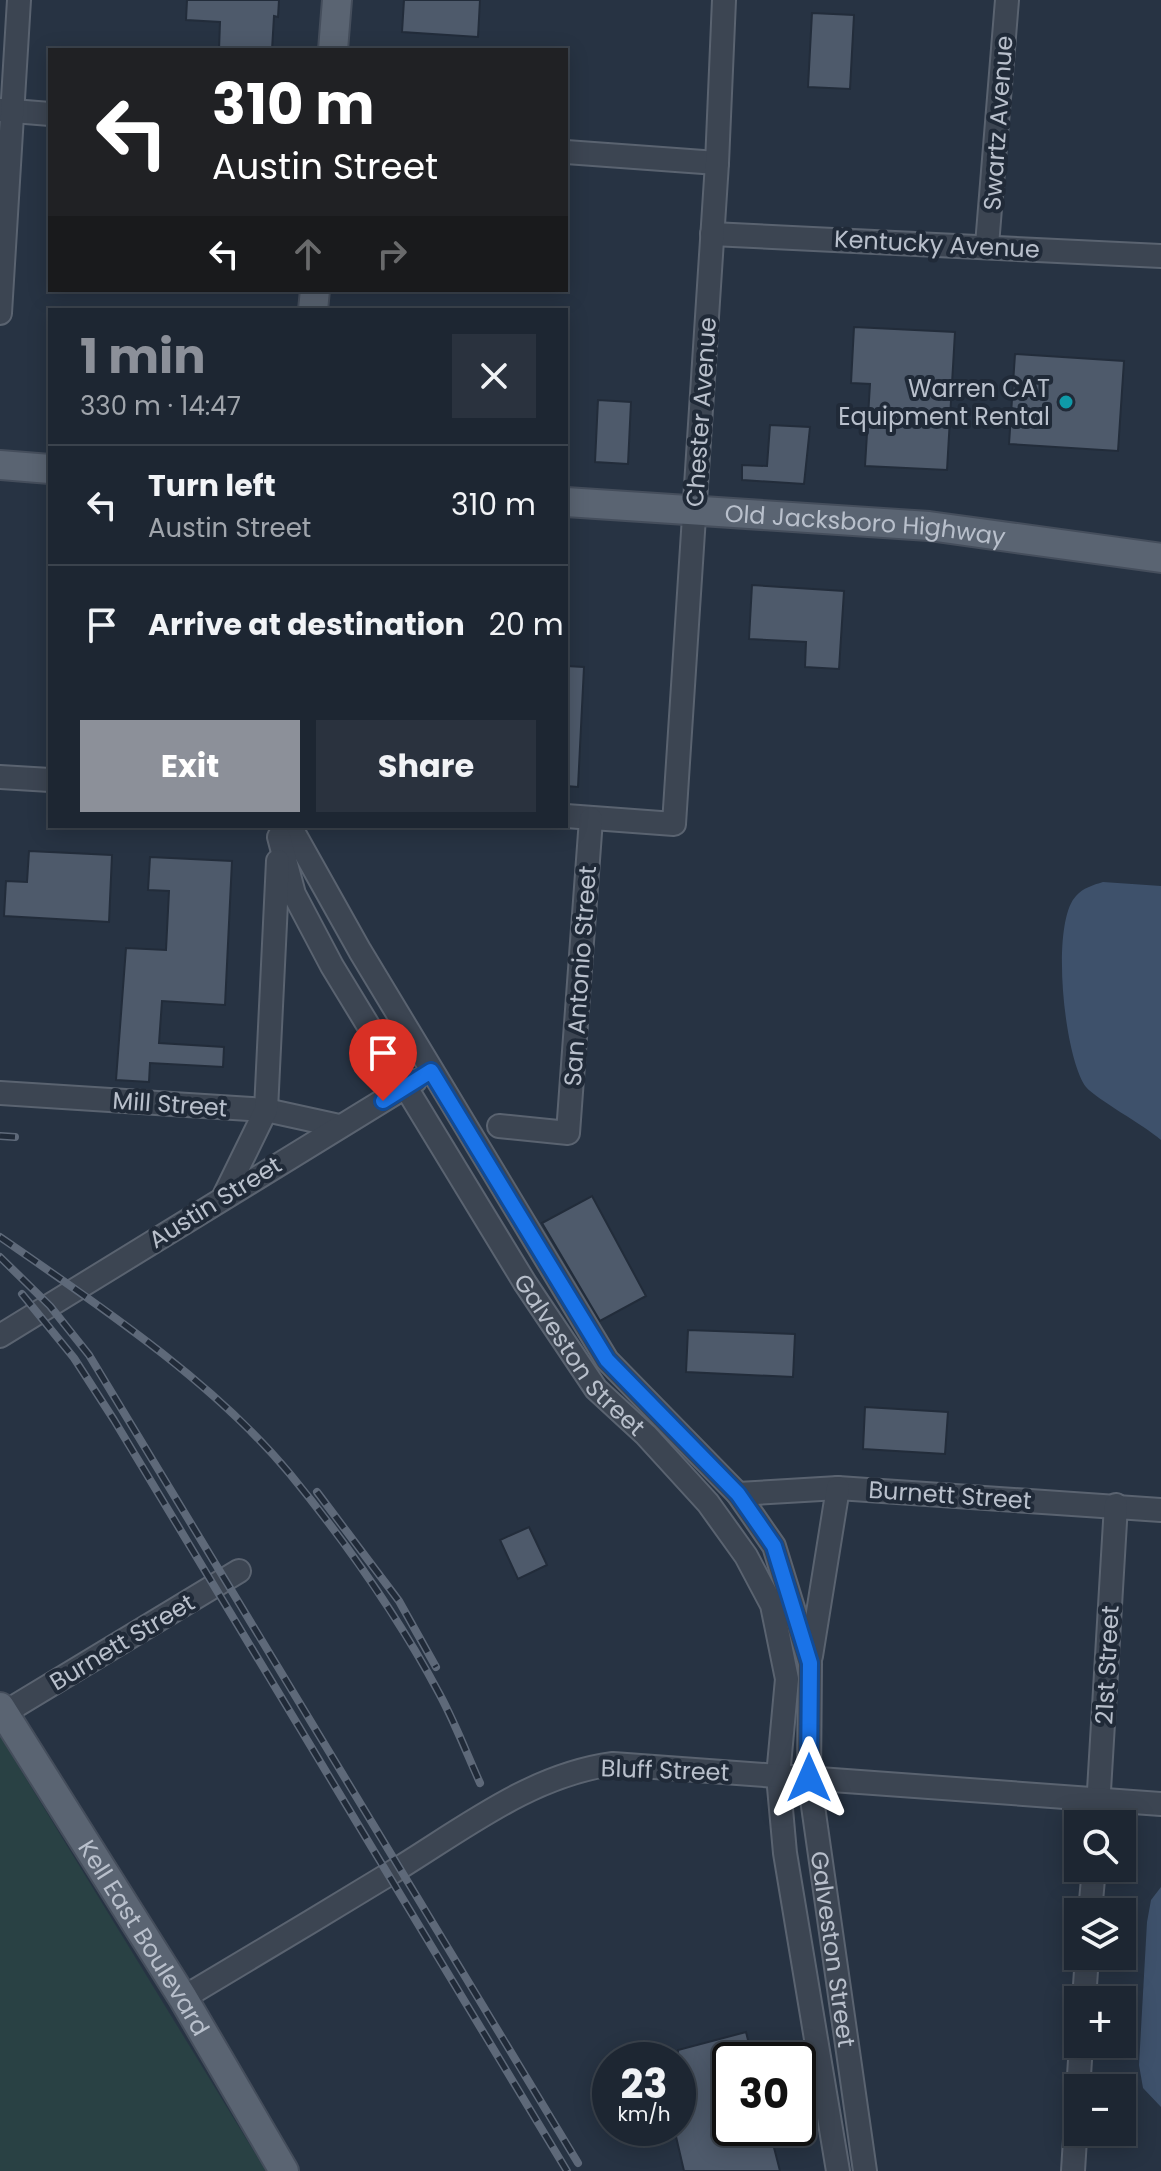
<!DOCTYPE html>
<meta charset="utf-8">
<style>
:root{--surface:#1d2632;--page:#2a323e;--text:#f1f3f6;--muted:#a0a5ac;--line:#3b434d;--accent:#8c9099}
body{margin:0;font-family:Poppins,sans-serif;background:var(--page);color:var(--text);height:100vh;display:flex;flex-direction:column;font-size:30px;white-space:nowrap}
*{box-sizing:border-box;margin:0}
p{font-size:26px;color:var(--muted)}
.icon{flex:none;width:44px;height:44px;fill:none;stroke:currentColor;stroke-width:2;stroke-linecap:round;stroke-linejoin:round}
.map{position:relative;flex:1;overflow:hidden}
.details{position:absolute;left:48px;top:308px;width:520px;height:520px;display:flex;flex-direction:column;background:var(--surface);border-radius:0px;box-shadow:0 4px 20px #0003,0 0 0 2px var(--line)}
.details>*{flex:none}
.top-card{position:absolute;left:48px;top:48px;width:520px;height:244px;border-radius:0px;box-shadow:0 4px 20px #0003,0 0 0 2px var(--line);background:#202124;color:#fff;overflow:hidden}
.tools{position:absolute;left:1064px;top:1810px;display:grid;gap:16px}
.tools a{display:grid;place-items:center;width:72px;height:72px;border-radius:0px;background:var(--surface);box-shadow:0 4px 20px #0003,0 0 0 2px var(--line);font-size:40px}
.speed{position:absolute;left:592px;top:2042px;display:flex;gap:16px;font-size:40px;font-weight:700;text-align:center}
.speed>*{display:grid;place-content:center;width:104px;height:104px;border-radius:50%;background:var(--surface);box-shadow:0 4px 20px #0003,0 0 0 2px var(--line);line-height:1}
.speed small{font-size:20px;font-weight:400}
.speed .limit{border:4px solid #111;border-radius:12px;background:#fff;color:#111}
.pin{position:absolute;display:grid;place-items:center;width:68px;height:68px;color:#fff;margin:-82px -34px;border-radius:50% 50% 50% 0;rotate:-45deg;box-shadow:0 0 8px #0007}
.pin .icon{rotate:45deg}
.me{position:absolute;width:88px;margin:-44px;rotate:0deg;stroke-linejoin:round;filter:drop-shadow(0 0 6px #0008)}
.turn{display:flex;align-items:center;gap:28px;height:168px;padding:0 32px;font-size:36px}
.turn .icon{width:104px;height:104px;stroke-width:2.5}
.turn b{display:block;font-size:56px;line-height:68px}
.lanes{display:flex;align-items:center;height:76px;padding:0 32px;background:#0003;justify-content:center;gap:40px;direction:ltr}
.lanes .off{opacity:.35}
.round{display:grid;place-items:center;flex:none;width:84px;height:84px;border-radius:0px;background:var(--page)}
.overview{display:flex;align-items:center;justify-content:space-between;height:136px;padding:0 32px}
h1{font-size:48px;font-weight:700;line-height:60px;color:var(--accent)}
.cta{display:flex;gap:16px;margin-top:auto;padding:16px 32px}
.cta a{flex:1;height:92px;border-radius:0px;background:var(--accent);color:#fff;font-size:32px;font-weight:700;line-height:92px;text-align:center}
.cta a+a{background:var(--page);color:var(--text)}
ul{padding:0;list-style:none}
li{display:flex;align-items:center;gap:24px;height:120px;padding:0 32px;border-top:2px solid var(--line)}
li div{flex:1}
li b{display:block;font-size:30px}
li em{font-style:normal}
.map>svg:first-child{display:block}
</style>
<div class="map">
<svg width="1161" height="2171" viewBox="0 0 1161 2171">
<rect width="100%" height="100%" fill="#273343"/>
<path fill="#294144" d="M0,1736L266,2171H0Z"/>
<path fill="#3e516b" d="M1103,882L1161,886V1140C1144,1125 1096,1099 1086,1087C1064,1058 1050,923 1076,896C1083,888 1093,885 1103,882Z
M1161,1887V2107L1143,2088L1139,2065L1147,1922L1151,1900Z"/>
<path fill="#4e5a6b" stroke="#222c3a" stroke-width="2" d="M187,0H279L278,17L274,16L272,50H219L220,22L186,20Z
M404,0H480L478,37L402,32Z
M812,13L854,15L850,89L808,87Z
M854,327L955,332L947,470L865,466L870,384L851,383Z
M1015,354L1124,361L1118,451L1009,444Z
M598,400L631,402L628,464L595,462Z
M770,425L810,427L804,484L742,480V465L767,466Z
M752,585L844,591L839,669L805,667L806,642L749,639Z
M566,666L584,667L578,787L566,786Z
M29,851L112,855L109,922L4,916L6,881L27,882Z
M150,857L232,861L225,1005L162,1001L159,1043L224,1047L223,1067L150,1063L149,1082L116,1080L126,948L166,950L169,891L148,890Z
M592,1196L646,1296L600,1321L542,1223Z
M688,1330L795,1334L793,1377L686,1372Z
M865,1407L948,1412L945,1454L863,1449Z
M529,1527L547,1565L518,1579L500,1540Z
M746,2032L753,2060H730V2128H769L780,2171H684L674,2128H678V2096L683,2095L678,2073V2050Z"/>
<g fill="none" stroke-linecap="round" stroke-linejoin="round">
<defs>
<g id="minor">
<path d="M0,110L50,114"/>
<path d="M566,152L717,163"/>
<path d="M712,234L1161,256"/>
<path d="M987,245L1007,0"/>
<path d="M0,313L19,0"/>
<path d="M0,777L50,780"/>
<path d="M566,816L674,824L717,163L724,0"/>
<path id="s1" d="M290,826L360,951L607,1360L738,1494L774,1546L810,1663L809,1778L865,2171"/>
<path id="s2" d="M279,837L294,894L332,966L525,1283L596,1389L646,1435L708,1503L746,1556L772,1605L787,1679L778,1776L785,1853L838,2171"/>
<path d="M0,1093L266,1110L339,1126"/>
<path d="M499,1126L568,1133L591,819"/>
<path d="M224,1196L266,1110L278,861"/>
<path d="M0,1336L415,1081"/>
<path d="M738,1494L838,1488L1161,1510"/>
<path d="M811,1656L838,1488"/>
<path d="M4,1713L239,1571"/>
<path d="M1097,1824L1116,1505"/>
<path d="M1090,1912L1094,1868"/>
<path d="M183,1998C252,1957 322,1915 391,1873C462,1830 530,1775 613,1764L1161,1804"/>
<path d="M1084,2000L1087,1956"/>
<path d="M1073,2171L1081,2044"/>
</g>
<g id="major">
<path d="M333,50L337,0"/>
<path d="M313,310L315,290"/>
<path d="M0,465L50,469"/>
<path id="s3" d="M566,502L929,526L1161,558"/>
<path id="s4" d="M0,1707L183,1998L284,2171"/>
</g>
</defs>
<use href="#minor" stroke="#5a6370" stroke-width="26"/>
<use href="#major" stroke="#454e5c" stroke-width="32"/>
<use href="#minor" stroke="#3c4552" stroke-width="22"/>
<use href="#major" stroke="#5a6472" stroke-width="28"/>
<defs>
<path id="rail" d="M0,1136L15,1137
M0,1237C97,1304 214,1382 290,1474C345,1541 399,1618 440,1695C455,1723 467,1754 480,1783
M0,1257L50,1306L89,1355L578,2163
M22,1294L74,1358L114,1420L567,2171
M317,1492L399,1601L436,1667"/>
</defs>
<use href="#rail" stroke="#5e6979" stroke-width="8"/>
<use href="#rail" stroke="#202a38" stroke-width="5" stroke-dasharray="15" stroke-linecap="butt"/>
</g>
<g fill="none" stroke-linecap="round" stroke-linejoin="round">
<defs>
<path id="route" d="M383,1101L431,1071L607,1360L738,1494L774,1546L810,1663L809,1778"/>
</defs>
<use href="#route" stroke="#114b97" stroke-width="20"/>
<use href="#route" stroke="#1a73e8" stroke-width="14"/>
</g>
<circle fill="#0f9aa8" stroke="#202a38" stroke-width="3" cx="1066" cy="402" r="8"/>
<g text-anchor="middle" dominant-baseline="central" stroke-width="8" stroke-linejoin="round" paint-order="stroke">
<g font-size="24" fill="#b9c0cc" stroke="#202a38">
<text transform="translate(998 123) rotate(-86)">Swartz Avenue</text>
<text transform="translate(937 244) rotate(3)">Kentucky Avenue</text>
<text transform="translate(701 412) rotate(-86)">Chester Avenue</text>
<text stroke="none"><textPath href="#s3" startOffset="300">Old Jacksboro Highway</textPath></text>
<text transform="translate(580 976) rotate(-86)">San Antonio Street</text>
<text transform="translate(170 1104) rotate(4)">Mill Street</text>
<text transform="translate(215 1202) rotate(-32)">Austin Street</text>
<text stroke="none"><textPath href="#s2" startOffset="602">Galveston Street</textPath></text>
<text transform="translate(950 1495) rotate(4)">Burnett Street</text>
<text transform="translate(122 1642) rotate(-31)">Burnett Street</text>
<text transform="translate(1107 1665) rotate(-87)">21st Street</text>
<text transform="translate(665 1770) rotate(2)">Bluff Street</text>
<text stroke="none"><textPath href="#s4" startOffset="272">Kell East Boulevard</textPath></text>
<text stroke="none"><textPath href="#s1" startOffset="1282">Galveston Street</textPath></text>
</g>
<g font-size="24" fill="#b9c0cc" stroke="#202a38" text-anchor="end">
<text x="1050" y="388">Warren CAT<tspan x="1050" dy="28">Equipment Rental</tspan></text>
</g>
</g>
</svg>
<div class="tools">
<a><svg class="icon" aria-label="search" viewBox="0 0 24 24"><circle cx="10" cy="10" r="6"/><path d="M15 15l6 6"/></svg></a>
<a><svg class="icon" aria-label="layers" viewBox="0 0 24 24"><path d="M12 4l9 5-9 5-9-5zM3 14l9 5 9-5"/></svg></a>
<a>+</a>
<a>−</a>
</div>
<div class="speed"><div>23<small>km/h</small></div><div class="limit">30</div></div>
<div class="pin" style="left:383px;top:1101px;background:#d93025"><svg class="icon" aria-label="arrive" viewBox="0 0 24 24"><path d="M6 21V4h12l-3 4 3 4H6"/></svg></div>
<svg class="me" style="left:809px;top:1778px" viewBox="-20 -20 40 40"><path d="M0-17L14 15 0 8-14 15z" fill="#1a73e8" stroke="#fff" stroke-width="4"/></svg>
<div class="top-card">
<div class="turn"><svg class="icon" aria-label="left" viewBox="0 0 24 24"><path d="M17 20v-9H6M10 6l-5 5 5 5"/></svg><div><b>310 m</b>Austin Street</div></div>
<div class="lanes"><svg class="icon" aria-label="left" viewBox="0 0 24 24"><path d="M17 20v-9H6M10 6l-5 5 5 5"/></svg><svg class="icon off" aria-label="ahead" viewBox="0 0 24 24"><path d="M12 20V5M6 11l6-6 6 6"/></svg><svg class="icon off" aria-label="right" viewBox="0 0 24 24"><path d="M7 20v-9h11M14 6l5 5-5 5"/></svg></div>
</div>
<section class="details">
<div class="overview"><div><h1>1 min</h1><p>330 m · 14:47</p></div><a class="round"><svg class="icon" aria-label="close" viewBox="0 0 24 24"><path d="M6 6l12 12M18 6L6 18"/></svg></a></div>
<ul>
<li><svg class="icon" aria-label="left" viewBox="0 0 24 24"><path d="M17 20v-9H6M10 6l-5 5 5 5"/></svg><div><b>Turn left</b><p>Austin Street</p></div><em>310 m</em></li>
<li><svg class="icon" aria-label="arrive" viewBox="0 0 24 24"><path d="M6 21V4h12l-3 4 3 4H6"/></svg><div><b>Arrive at destination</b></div><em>20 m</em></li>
</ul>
<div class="cta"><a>Exit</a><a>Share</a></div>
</section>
</div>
